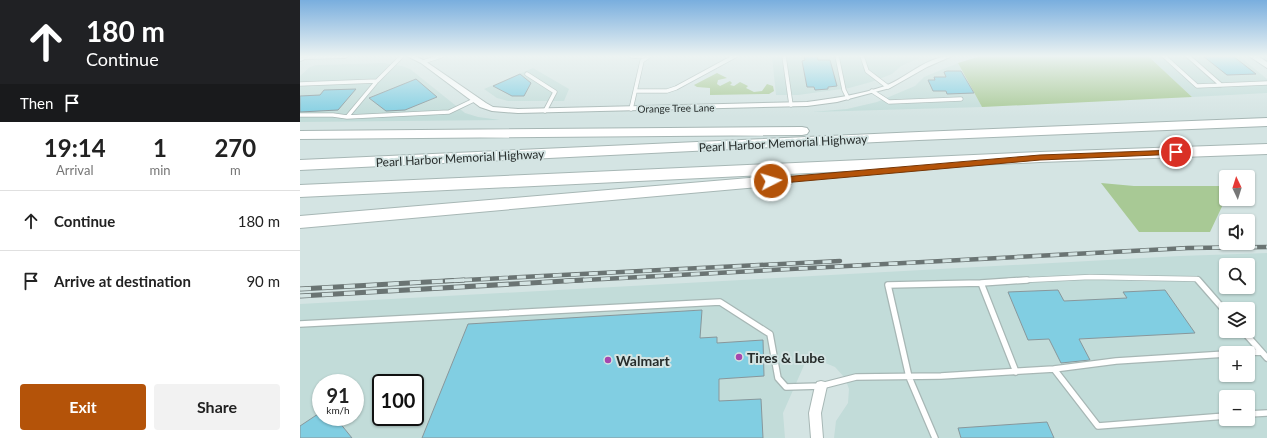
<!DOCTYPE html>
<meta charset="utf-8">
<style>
:root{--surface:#fff;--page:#f2f2f2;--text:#222;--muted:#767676;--line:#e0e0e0;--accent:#b45309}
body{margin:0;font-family:Lato,sans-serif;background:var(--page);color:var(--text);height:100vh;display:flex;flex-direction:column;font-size:15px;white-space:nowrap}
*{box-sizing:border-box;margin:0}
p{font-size:13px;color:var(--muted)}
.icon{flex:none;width:22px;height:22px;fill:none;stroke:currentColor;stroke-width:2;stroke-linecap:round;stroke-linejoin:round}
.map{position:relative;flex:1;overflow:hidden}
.sheet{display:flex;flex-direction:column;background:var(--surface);width:300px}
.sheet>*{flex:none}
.banner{background:#202124;color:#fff;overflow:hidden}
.needle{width:26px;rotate:356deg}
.fabs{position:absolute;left:919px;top:170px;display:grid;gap:8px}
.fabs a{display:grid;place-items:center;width:36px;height:36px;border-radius:4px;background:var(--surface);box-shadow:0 1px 3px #0004;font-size:20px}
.speed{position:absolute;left:12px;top:374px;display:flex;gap:8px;font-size:20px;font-weight:700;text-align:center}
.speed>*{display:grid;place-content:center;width:52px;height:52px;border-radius:50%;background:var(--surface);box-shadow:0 1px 3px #0004;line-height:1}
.speed small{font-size:10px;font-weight:400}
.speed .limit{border:2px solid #111;border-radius:6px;background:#fff;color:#111}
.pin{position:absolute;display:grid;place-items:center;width:34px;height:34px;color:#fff;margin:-17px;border:2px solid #fff;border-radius:50%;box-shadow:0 1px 4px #0007}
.me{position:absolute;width:44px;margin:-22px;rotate:85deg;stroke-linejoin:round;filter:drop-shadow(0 0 3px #0008)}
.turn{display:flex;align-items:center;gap:14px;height:84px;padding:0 20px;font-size:18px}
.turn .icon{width:52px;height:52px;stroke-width:2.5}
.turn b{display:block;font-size:28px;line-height:34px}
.then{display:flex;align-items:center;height:38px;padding:0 20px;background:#0003;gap:8px;font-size:15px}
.eta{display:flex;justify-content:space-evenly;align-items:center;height:68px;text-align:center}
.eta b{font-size:24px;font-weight:700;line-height:28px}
.primary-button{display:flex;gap:8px;margin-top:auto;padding:8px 20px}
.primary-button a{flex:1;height:46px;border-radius:4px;background:var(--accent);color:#fff;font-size:16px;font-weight:700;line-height:46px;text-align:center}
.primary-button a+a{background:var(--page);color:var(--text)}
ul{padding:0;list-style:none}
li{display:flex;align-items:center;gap:12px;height:60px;padding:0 20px;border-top:1px solid var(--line)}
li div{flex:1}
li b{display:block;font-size:15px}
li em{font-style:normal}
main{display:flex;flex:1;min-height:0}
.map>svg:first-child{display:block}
</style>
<main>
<section class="sheet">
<div class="banner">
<div class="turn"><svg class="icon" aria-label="ahead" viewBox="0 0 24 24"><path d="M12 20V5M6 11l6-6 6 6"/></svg><div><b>180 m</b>Continue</div></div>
<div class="then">Then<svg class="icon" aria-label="arrive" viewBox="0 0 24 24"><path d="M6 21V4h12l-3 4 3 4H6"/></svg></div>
</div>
<div class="eta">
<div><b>19:14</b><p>Arrival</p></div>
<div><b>1</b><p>min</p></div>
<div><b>270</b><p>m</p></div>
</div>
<ul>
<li><svg class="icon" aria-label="ahead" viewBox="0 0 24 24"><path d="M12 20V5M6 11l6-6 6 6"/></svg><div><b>Continue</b></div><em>180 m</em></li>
<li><svg class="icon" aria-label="arrive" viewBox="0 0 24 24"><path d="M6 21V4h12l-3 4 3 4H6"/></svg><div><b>Arrive at destination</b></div><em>90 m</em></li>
</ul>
<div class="primary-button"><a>Exit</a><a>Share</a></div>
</section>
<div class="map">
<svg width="967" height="438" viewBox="0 0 967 438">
<rect width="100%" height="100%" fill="#d4e4e3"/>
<path fill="#c2dcd9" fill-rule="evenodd" d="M472,56H624L601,66L592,74L571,82L549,88L498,95H476Z
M848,56H939L967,79V93L892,97Z
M84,63L102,66L110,69L165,113L178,117L200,120L0,122V76L10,67L16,65Z
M658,63L682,107L512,112L547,109L577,102L615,86L624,77Z
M233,68L269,89L264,101H208L197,98L184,89Z
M967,253V438H534L536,421L548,403L549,389L545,378L535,367L523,362L514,361L505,363L483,413L485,438H0V304L880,256ZM926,265H948V287H926ZM926,309H948V331H926ZM926,353H948V375H926ZM21,383H55V417H21ZM81,383H115V417H81ZM926,397H948V419H926Z"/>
<path fill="#a8c995" d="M681,56H848L892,97L682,107L658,63Z
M417,73L427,78L418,80L417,84L420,86L430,81L432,83L430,85L434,86L440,82L448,86L446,88L454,92L462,91L467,84L473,86L474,91L469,94L410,95V88L397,87L394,85Z
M801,183L834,186H926V198L910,232H839Z"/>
<path fill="#81cee2" stroke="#88979b" d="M504,56H517L518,60H530L537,86L528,87V89L515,90L514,87H507L502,61L505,60Z
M903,56H933L956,74L927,75Z
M647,71H661L674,93L647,94L646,91H633L628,80H635L634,77H646L644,72Z
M220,74L231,83L224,96H212L193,86Z
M116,79L137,97L105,110L86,111L69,98Z
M56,89L38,110L0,112V96L20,95L24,90Z
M758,290L764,301L827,298L823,292L865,290L895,333L779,339L790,360L761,363L749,339L728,340L708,292Z
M402,310L400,338L417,337V343L463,340L464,376L419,379V401L461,399L463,438H122L168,324Z
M21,412V417H35L52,438H0V426Z
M747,422L754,438H661L658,428Z"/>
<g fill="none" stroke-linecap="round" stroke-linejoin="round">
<defs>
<path id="service-far2" d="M102,56L77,81L47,117L149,112L174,100
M332,56L346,57
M484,56L491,105
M537,56L544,90L548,98
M562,56L567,71L588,87
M864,56L897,86L967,83
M888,56L921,85
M123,62L141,56
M227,74L255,92L245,111
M0,84L77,81
M336,91H367L376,88L435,56
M572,91L589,102L661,99
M331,109L342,61L349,56
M0,115H33L47,117"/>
<path id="service-far1" d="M708,281L790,277L897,279L899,281"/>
<path id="service" d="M898,280L926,312
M0,324L420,302L470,334L478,378L486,387L521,386L556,377L641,376L754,369L798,426L926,416
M943,331L967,358
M938,353L961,352
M754,369L816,361L926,354
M716,372L681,283L727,280
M948,414L967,413
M635,438L609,377L588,285L681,283"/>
<path id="minor" d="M0,56H48L45,58L0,59Z
M107,56H115L125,61L186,103L193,107L218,109L507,102C531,99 563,94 585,86C608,77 627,56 652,56L627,67L590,88L537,102L507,106L218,113L192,111L180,107L121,63Z
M521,381L525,382L527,386L521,413L523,438H511L509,413L515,386L517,382Z"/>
<path id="tertiary" d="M949,56H958L967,62V68Z"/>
<path id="secondary" d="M0,56H7L3,60L0,61Z"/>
<path id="motorway" d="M967,118V126L619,140L0,170V160L619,132Z
M502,127L507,128L509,131L507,134L502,135L0,139V131Z
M967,144V154L740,162L0,197V185L740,152Z
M485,175L491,176L493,180L491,184L0,228V216Z"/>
</defs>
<use href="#service-far2" stroke="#a7b7b5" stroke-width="5"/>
<use href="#service-far1" stroke="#a7b7b5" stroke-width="6"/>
<use href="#service" stroke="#a7b7b5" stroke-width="8"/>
<use href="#minor" stroke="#a7b7b5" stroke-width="2"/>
<use href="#tertiary" stroke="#a7b7b5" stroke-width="2"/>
<use href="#secondary" stroke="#a7b7b5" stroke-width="2"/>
<use href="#motorway" stroke="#a7b7b5" stroke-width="2"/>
<use href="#service-far2" stroke="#fff" stroke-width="3.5"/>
<use href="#service-far1" stroke="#fff" stroke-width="4.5"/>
<use href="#service" stroke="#fff" stroke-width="5.5"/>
<use href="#minor" fill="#fff" fill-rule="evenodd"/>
<use href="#tertiary" fill="#fff" fill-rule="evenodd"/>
<use href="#secondary" fill="#fff" fill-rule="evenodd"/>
<use href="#motorway" fill="#fff" fill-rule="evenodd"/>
<defs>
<path id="rail-far1" d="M145,281L540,261
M265,281L888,248L967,247"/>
<path id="rail" d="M0,289L164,280
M0,296L283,280"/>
</defs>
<use href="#rail-far1" stroke="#6a7473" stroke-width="4.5"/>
<use href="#rail" stroke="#6a7473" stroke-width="5"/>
<use href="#rail-far1" stroke="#d4e4e3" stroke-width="3" stroke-dasharray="9" stroke-linecap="butt"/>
<use href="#rail" stroke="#d4e4e3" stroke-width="3.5" stroke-dasharray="11" stroke-linecap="butt"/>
</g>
<linearGradient id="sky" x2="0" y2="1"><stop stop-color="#79aede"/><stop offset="0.48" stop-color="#ecf3f2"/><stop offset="1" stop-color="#ecf3f2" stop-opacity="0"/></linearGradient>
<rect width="967" height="117" fill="url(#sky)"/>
<path fill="#b45309" stroke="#753606" d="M876,150L879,151V154L740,160L471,184L467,181L471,178L740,155Z"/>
<g fill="#a646ae" stroke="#d4e4e3" stroke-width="1.5">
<circle cx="439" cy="357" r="4"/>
<circle cx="308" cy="360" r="4"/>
</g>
<g text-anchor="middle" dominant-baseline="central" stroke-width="4" stroke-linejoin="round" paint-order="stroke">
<g font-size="10" fill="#262c2b" stroke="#d4e4e3">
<text transform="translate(376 108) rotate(-1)">Orange Tree Lane</text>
</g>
<g font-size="12" fill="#262c2b" stroke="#d4e4e3">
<text transform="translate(483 143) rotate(-3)">Pearl Harbor Memorial Highway</text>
<text transform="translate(160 158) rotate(-3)">Pearl Harbor Memorial Highway</text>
</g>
<g font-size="14" font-weight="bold" fill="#262c2b" stroke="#d4e4e3" text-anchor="start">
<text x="447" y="357">Tires &amp; Lube</text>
<text x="316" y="360">Walmart</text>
</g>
</g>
</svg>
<div class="fabs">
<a><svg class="needle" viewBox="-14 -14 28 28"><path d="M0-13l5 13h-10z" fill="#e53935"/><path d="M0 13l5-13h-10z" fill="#767676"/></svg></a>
<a><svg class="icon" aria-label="sound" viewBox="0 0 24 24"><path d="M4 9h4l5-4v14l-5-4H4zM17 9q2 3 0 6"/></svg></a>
<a><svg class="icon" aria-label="search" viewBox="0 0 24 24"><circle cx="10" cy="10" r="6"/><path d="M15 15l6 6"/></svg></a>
<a><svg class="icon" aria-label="layers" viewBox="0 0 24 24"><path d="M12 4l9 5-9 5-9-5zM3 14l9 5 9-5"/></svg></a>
<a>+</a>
<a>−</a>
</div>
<div class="speed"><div>91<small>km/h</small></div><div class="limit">100</div></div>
<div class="pin" style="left:876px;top:152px;background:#d93025"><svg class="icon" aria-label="arrive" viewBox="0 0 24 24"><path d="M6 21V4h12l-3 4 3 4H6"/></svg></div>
<svg class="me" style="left:471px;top:181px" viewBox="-20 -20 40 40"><circle r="17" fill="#b45309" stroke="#fff" stroke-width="3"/><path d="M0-11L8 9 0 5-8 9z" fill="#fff"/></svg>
</div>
</main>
